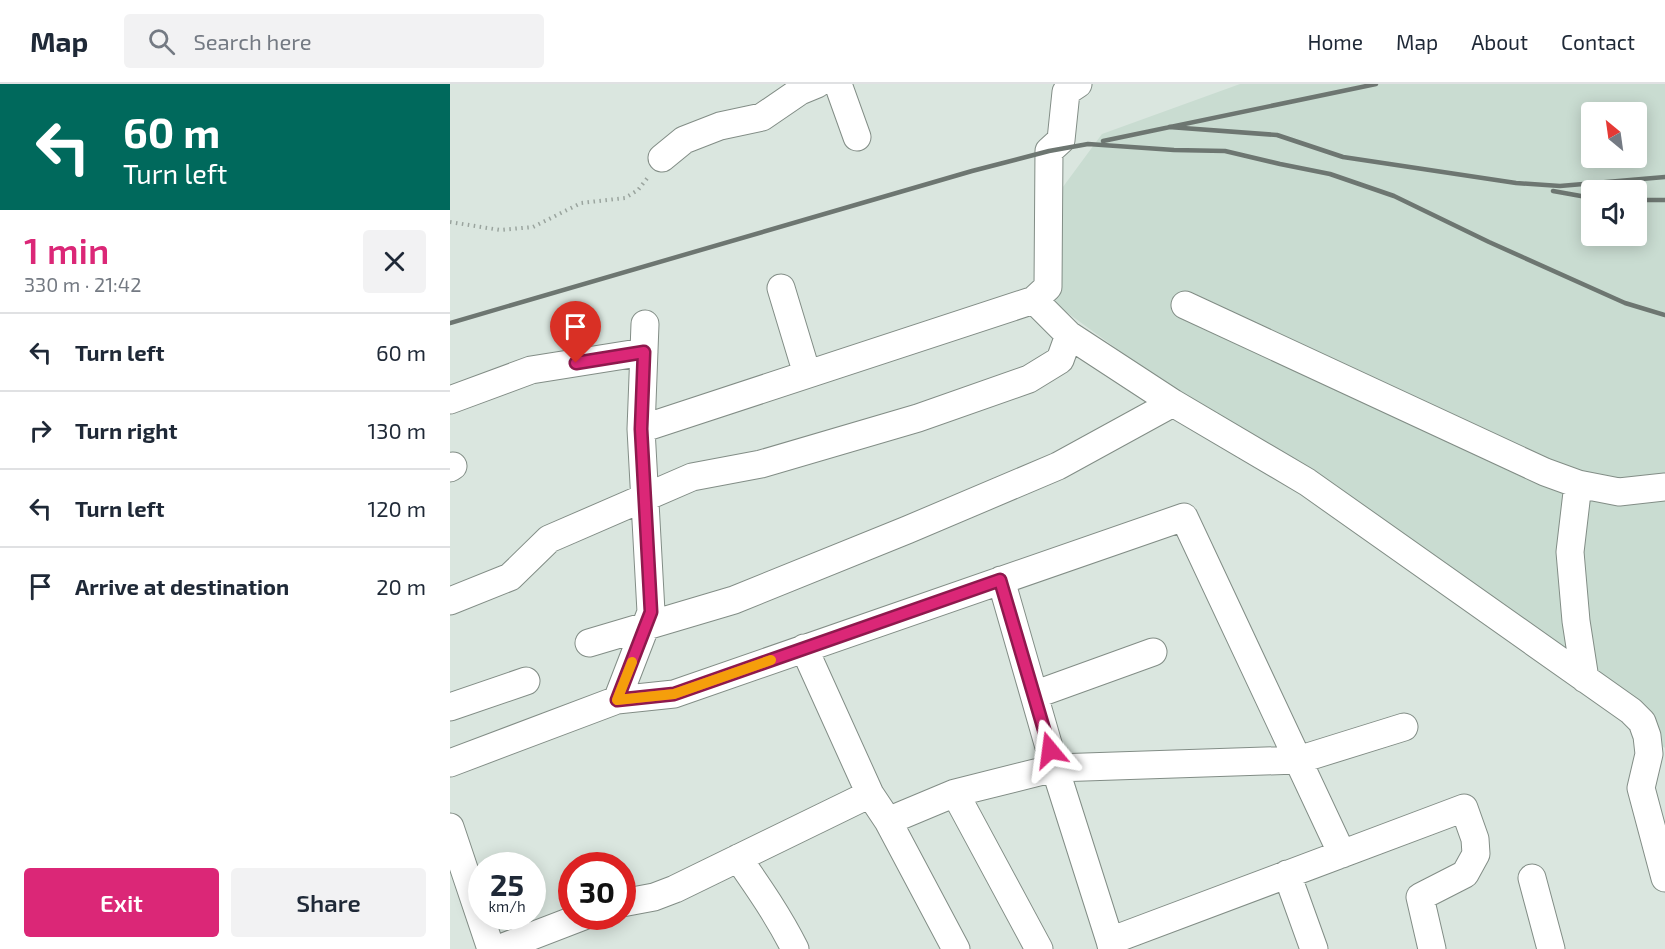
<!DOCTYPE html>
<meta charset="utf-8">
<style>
:root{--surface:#fff;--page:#f2f2f3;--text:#1f2937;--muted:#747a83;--line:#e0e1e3;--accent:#db2777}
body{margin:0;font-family:"Exo 2",sans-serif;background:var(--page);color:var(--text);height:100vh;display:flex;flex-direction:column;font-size:22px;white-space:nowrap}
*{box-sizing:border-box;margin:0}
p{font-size:20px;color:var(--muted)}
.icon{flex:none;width:33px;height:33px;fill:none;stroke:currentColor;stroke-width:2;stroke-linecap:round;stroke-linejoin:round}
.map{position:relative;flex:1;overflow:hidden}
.panel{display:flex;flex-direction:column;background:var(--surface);width:450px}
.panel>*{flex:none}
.guide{background:#00695c;color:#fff;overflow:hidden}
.needle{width:39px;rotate:331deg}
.controls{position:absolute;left:1131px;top:18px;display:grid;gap:12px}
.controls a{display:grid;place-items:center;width:66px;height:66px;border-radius:6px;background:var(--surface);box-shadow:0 3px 15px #0003;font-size:30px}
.speed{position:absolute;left:18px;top:768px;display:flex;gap:12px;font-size:30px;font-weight:700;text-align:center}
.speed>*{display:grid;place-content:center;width:78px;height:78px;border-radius:50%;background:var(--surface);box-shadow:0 3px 15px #0003;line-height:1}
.speed small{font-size:15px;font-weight:400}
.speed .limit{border:9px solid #d22;background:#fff;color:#111}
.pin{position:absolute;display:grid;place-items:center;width:51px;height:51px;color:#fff;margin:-62px -26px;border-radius:50% 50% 50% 0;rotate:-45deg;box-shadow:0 0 6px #0007}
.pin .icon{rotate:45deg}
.me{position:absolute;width:66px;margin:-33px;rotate:344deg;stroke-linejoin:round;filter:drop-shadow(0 0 4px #0008)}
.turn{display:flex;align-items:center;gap:21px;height:126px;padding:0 24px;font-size:27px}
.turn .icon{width:78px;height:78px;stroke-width:2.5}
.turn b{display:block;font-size:42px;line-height:51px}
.round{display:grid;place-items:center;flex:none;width:63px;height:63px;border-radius:6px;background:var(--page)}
.summary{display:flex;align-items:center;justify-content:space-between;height:102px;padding:0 24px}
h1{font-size:36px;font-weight:600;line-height:45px;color:var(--accent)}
.primary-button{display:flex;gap:12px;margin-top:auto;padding:12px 24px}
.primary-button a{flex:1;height:69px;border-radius:6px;background:var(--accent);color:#fff;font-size:24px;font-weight:600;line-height:69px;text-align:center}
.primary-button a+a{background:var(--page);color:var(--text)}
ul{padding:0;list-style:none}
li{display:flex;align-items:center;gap:18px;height:78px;padding:0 24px;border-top:2px solid var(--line)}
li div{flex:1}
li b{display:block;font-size:22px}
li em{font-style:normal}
header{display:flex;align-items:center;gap:36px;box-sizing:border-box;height:84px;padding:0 30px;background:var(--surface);border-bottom:2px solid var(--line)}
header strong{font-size:28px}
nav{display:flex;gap:33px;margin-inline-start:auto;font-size:21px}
.search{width:420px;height:54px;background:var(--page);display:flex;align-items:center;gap:15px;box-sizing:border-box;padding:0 21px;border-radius:6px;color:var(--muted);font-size:22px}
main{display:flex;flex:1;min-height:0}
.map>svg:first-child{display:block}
</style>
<header>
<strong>Map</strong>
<div class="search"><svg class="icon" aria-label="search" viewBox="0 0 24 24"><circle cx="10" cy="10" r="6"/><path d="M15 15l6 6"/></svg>Search here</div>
<nav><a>Home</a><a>Map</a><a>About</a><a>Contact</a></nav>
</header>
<main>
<section class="panel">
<div class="guide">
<div class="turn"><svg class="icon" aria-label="left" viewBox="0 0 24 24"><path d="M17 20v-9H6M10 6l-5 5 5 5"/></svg><div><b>60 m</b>Turn left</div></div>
</div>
<div class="summary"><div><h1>1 min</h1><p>330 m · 21:42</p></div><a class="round"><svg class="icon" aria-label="close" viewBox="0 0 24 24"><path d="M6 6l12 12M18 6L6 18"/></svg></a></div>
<ul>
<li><svg class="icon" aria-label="left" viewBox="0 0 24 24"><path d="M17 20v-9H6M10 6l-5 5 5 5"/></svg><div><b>Turn left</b></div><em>60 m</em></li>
<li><svg class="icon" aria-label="right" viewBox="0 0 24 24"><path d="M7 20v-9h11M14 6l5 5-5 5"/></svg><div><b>Turn right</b></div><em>130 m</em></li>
<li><svg class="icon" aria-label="left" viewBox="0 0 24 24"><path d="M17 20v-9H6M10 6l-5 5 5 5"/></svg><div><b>Turn left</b></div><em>120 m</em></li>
<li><svg class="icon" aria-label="arrive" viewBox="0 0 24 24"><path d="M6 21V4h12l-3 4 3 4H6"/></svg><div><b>Arrive at destination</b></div><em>20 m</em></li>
</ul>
<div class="primary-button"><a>Exit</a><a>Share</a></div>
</section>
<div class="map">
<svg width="1215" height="865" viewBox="0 0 1215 865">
<rect width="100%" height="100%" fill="#dae6df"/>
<path fill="#c9dcd1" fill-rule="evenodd" d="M790,0H1215V664L604,219L607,111L652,50ZM1142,28H1186V74H1142ZM1142,106H1186V152H1142Z"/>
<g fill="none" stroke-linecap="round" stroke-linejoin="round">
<defs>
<path id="minor" d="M388,0L407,53
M212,74L234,56L270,42L312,33L350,7L367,0
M331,204L357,290
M584,216L598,203L599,67L611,56L616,8L628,0
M735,221L1095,388L1128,400L1169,408L1215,403
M0,316L81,286L194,268
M723,319L857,398L1181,627L1192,638L1197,652L1199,670L1191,704L1215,794
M191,345L195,240
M0,384L3,382
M1128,400L1120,468L1126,537L1135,595
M0,517L60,493L99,455L242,393L311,380L468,334L579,295L610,276L619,251L584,216L191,345L201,528L167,616
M139,559L284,516L457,446L608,382L723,319L619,251
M354,564L420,710L438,737L505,709L605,684L551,496
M584,611L703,568
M0,623L76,597
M0,679L167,616L224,610L734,433L892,770
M505,709L589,865
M438,737L506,865
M0,743L41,865
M288,774C309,804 329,833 345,865
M837,790L864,865
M1082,794L1101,865
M172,819L204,813L225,805L420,710
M660,857L605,684L848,676L954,643
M48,865L134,832
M662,865L660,857L1014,724L1025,755L1026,770L1015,790L970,813L982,865"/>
</defs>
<use href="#minor" stroke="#828d86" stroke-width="29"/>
<path stroke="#9aa49e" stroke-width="4" stroke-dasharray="1.5 4.5" stroke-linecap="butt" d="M0,138L50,146L83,143L131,119L175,114L188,106L199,92"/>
<use href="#minor" stroke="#fff" stroke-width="27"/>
<path stroke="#6d7671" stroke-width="4.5" d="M719,43L827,51L893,73L1066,99L1110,102L1215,93
M653,57L926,0
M1103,107L1142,114
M1186,116H1215
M0,239L522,87L599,67L638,60L724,66L775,67L830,80L880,90L944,112L1039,158L1175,219L1215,231"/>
</g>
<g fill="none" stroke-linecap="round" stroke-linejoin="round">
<defs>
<path id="route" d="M126,279L194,268L191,345L201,528L167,616L224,610L550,496L600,666"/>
</defs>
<use href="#route" stroke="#8e194d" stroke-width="15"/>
<use href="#route" stroke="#db2777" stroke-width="10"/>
<path stroke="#f59e0b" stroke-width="10" d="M182,578L167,616L224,610L321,576"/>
</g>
</svg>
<div class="controls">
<a><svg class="needle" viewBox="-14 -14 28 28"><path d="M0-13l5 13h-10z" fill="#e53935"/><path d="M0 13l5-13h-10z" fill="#747a83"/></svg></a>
<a><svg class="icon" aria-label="sound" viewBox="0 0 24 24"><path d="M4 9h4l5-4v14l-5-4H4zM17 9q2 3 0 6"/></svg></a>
</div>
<div class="speed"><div>25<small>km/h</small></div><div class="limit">30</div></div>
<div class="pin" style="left:126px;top:279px;background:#d93025"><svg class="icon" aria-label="arrive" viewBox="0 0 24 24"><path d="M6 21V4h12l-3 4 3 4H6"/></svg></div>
<svg class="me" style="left:600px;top:666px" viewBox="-20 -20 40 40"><path d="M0-17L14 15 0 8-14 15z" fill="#db2777" stroke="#fff" stroke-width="4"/></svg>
</div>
</main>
